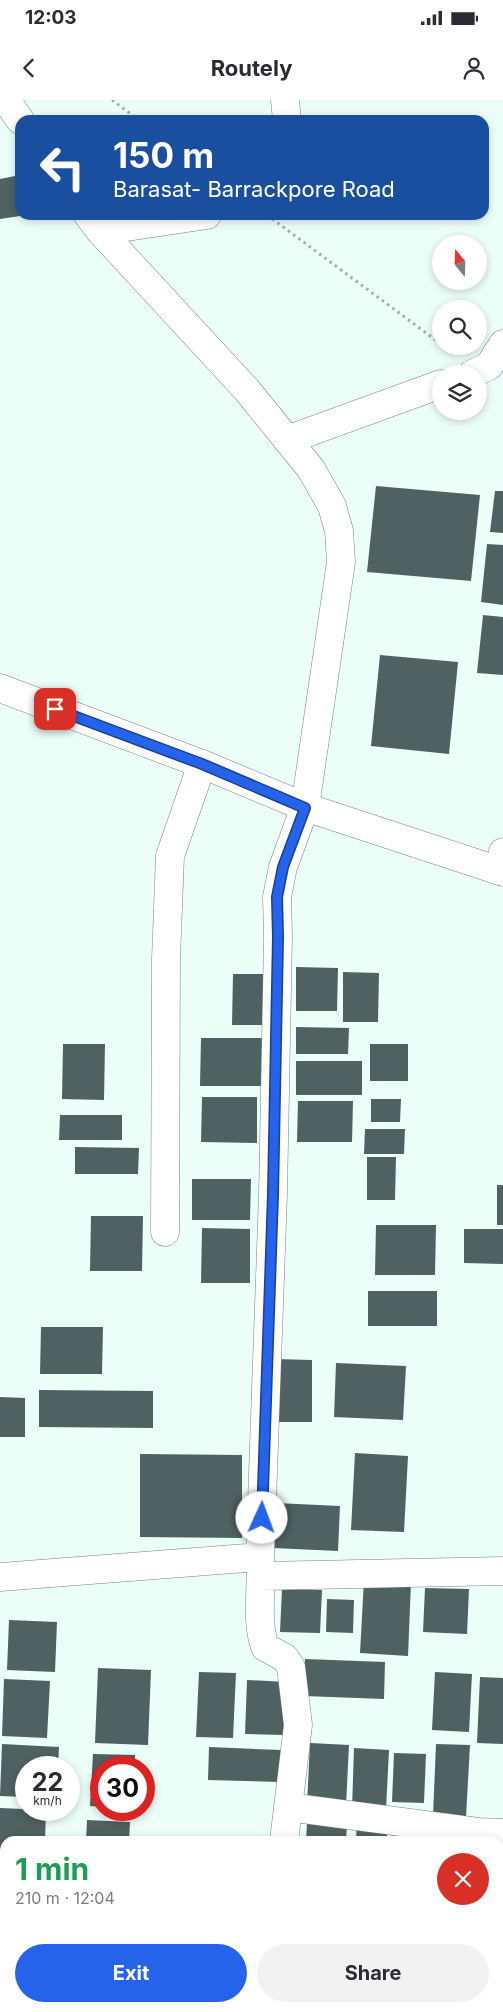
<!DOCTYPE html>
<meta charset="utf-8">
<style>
:root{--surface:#fff;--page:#f2f2f3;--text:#2b2b33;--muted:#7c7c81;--accent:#2563eb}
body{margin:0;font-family:Inter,sans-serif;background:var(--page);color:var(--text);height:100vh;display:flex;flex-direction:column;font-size:19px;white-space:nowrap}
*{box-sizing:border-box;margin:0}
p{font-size:16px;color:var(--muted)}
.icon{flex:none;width:28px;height:28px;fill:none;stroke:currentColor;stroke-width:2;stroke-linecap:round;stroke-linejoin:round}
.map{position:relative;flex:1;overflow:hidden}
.drawer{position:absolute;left:0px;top:1736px;width:504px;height:176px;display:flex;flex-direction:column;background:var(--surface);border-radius:15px 15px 0 0;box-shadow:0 2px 8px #0003}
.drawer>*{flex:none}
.guide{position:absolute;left:15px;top:15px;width:474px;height:105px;border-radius:15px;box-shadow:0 2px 8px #0003;background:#1a4fa0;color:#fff;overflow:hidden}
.needle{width:32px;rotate:341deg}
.tools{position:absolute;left:432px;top:135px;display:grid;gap:10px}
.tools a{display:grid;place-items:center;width:55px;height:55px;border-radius:50%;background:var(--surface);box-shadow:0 2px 8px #0003;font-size:25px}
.speed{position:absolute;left:15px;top:1656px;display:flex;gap:10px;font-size:25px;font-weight:700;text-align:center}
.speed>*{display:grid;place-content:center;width:65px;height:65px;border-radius:50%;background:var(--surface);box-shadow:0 2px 8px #0003;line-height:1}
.speed small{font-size:12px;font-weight:400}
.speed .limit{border:8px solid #d22;background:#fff;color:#111}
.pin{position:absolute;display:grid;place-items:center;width:42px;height:42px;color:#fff;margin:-21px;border-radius:10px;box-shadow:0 2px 8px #0006}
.me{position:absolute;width:55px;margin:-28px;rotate:2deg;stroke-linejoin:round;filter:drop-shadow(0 0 4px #0008)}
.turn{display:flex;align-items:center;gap:18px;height:105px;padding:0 15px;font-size:22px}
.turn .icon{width:65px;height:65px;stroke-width:2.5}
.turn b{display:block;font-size:35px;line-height:42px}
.round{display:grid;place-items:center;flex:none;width:52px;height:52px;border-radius:26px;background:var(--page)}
.overview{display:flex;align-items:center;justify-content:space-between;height:85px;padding:0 15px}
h1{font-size:30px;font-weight:700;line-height:38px;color:#1e9e55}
.primary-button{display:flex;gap:10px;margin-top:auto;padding:10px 15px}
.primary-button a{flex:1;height:58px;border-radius:30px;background:var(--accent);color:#fff;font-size:20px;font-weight:700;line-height:58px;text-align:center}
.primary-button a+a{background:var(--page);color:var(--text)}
.status{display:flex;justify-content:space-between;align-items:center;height:35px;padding:0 25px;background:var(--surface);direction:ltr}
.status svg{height:14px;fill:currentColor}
header{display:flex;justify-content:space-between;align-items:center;height:65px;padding:0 15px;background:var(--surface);font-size:22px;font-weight:700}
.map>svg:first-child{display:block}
</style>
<div class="status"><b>12:03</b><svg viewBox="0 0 49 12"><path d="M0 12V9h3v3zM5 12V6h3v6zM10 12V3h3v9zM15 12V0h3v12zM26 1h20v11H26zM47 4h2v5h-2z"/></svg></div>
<header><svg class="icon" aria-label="back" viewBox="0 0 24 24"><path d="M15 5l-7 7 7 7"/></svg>Routely<svg class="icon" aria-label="person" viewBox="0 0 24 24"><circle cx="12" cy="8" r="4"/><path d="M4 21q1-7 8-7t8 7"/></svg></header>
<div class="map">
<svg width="503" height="1912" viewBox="0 0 503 1912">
<rect width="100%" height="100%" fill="#ecfef8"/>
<path fill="#506161" d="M15,76L20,116L0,119V79Z
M376,386L480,395L471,481L367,472Z
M495,391H503V433L490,432Z
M487,444L503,445V505L481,502Z
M483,515L503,517V575L477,573Z
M380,555L458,562L449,654L371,646Z
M296,867L338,868L337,911H296Z
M343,872L379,873L378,922H343Z
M233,874H270V925H232Z
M296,927L349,928L348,954H296Z
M201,938H270L269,986H200Z
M63,944H105L104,1000L62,999Z
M370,944H408V981H370Z
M296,961H362V995H296Z
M202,997H257V1043L201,1042Z
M371,999H401L400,1022H371Z
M298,1001H353L352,1042H297Z
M60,1015H122V1040H59Z
M365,1029H405L404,1054H364Z
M75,1047L139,1048L138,1074H75Z
M367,1057H396L395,1100H367Z
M192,1079H251L250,1120H192Z
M497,1085H503V1125H497Z
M91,1116H143L142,1171H90Z
M376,1125H436L435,1175H375Z
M202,1128L250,1129V1183H201Z
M464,1129H503V1164L464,1163Z
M368,1191H437V1226H368Z
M41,1227H103L102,1274H40Z
M275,1259L312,1260V1322H274Z
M336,1263L406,1266L403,1320L334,1317Z
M39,1290L153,1291V1328L39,1327Z
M0,1297L25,1298V1337H0Z
M355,1353L408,1356L404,1432L351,1430Z
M140,1354L242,1355V1438L140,1437Z
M276,1403L340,1406L338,1451L273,1448Z
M364,1480L411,1482L408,1556L360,1553Z
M425,1488L469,1489L467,1534L423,1532Z
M282,1489L322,1490L320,1533L280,1532Z
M327,1499L354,1500L353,1533L326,1532Z
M9,1520L57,1522L55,1572L7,1570Z
M305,1559L385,1562L384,1599L304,1596Z
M98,1568L151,1570L148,1645L95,1643Z
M199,1572L236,1573L233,1638L196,1637Z
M435,1572L472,1574L469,1632L432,1630Z
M480,1577L503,1578V1644L477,1643Z
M4,1579L50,1581L47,1638L2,1636Z
M247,1580L287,1582L285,1635L245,1634Z
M310,1643L349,1645L346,1706L307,1704Z
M2,1644L59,1647L58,1668H26V1697L0,1696Z
M436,1644L470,1645L466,1717L433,1716Z
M209,1647L281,1650L280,1682L208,1680Z
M354,1648L389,1650L386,1710L352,1709Z
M394,1653L426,1654L424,1703L392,1702Z
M93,1654L135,1655V1668H101V1707L90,1706Z
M0,1708L46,1710L45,1741H5V1760H0Z
M357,1719L387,1721V1741H356Z
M87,1720L130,1722L129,1741H86Z
M307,1723L347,1724L346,1741H306Z
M499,1751H503V1784H499Z
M499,1808H503V1864H499Z
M465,1908H499L498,1912H464Z"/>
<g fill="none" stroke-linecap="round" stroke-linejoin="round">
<defs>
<path id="minor" d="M6,0L20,20
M285,0L287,20
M100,131L207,115
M472,274L489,266L503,244
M287,340L441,284
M500,771L503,752
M165,1132L166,859L170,756L202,664
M260,1457C263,1486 255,1518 265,1547L285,1558L291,1567L298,1625L284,1741
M262,1476L503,1471
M0,1477L260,1457L273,1094L278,837L277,797L283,767L305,707L341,462L339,431L332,406L311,369L246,289L100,131L88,115
M288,1707L478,1732L503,1733
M499,1868H503
M288,1908V1912"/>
<path id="major" d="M0,588L202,664L305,707L503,772"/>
</defs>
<use href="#minor" stroke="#73837d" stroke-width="29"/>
<use href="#major" stroke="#73837d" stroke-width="29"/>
<path stroke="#9fada9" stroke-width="3" stroke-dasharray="2.5 4" stroke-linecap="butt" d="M112,0L139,20
M267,115L441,244
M444,246L452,252"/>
<use href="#minor" stroke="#fff" stroke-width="28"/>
<use href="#major" stroke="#fff" stroke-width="28"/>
</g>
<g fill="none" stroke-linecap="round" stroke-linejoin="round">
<defs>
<path id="route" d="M55,609L202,664L305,708L283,767L277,797L278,837L273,1094L262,1418"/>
</defs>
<use href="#route" stroke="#184099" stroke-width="12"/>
<use href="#route" stroke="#2563eb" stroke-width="9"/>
</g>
</svg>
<div class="tools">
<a><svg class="needle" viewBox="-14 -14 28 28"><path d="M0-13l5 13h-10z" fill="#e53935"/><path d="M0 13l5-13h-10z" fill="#7c7c81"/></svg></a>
<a><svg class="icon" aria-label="search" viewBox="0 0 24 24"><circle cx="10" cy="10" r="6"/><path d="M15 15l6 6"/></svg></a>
<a><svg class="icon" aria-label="layers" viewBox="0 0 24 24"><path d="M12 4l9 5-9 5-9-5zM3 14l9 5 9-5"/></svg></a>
</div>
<div class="speed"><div>22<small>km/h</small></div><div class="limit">30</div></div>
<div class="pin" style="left:55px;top:609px;background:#d93025"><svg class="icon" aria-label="arrive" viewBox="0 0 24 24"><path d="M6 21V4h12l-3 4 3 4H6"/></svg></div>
<svg class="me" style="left:262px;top:1418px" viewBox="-20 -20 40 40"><circle r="19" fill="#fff"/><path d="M0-13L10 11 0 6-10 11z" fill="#2563eb"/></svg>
<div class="guide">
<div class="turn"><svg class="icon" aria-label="left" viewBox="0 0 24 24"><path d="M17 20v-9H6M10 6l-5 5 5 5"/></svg><div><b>150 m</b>Barasat- Barrackpore Road</div></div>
</div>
<section class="drawer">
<div class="overview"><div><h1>1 min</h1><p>210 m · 12:04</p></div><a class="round" style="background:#d93025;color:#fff"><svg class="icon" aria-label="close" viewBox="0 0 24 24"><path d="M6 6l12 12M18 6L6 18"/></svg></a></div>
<div class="primary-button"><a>Exit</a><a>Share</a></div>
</section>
</div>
